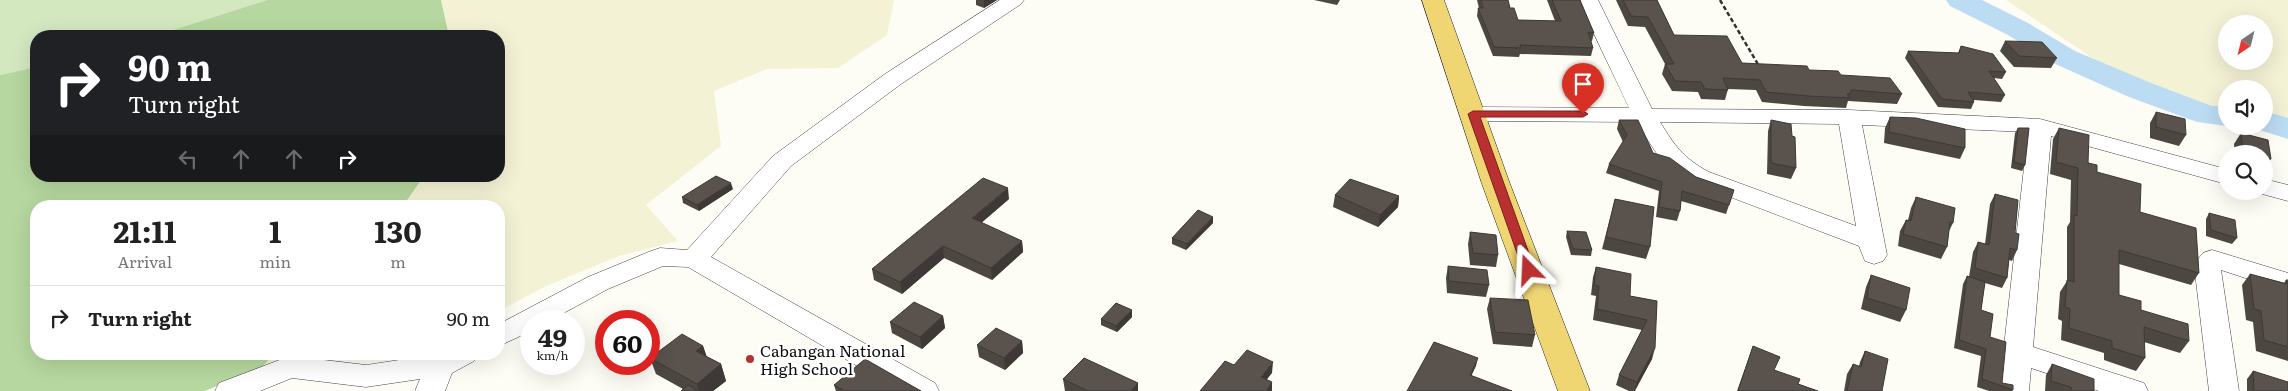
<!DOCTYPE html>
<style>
:root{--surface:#fff;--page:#f6f6f6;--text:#222;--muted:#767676;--line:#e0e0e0}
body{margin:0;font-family:Literata,serif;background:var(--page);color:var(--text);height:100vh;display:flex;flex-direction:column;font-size:19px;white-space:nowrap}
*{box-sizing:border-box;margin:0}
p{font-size:16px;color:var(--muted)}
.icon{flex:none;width:28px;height:28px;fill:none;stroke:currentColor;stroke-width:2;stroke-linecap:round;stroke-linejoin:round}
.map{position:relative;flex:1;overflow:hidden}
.details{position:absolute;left:30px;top:200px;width:475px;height:160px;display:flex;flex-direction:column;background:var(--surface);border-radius:20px;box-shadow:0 5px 20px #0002}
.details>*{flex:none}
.hud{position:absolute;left:30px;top:30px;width:475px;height:152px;border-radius:20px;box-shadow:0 5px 20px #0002;background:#202124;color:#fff;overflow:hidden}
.needle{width:32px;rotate:215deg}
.controls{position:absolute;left:2218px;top:15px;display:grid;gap:10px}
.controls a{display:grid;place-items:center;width:55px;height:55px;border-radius:50%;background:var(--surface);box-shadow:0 5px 20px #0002;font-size:25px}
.speed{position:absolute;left:520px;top:310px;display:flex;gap:10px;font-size:25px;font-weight:700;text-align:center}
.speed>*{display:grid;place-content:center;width:65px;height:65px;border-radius:50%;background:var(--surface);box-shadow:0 5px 20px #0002;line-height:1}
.speed small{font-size:12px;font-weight:400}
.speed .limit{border:8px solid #d22;background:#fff;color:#111}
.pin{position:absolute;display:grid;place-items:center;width:42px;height:42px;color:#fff;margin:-51px -21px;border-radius:50% 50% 50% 0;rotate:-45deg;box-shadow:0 0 5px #0007}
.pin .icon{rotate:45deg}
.me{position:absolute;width:55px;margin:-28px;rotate:339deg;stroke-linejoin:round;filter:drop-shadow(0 0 4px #0008)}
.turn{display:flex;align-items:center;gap:18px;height:105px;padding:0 15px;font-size:22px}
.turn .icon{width:65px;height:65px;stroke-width:2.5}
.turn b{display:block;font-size:35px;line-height:42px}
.lanes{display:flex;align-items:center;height:48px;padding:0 15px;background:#0003;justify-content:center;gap:25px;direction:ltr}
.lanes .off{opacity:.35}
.eta{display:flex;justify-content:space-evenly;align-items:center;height:85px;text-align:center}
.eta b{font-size:30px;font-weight:700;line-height:35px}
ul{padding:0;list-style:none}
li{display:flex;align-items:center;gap:15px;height:65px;padding:0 15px;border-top:1px solid var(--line)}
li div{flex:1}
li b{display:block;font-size:19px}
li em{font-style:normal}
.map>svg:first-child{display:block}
</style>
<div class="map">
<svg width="2288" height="391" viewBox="0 0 2288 391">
<rect width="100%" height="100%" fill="#fefdf5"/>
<path fill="#f4f2d5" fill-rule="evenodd" d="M441,0H894L887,35L838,68L767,69L714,91L721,146L646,205L678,241L619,256L546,286L499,311V206H403L424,176H499V36H449Z
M2006,0H2288V118L2264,114V89H2226V108L2206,105L2127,81ZM2226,24H2264V61H2226Z
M274,354H349L262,367Z"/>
<path fill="#d3e8bf" d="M0,0H267L154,36H36V67L0,75Z"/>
<path fill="#b6d79f" d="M267,0H441L449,36H154Z
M36,67V176H424L403,206H36V354H274L262,367L205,391H0V75Z"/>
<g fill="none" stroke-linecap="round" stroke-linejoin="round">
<path fill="#bcdcf3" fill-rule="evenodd" d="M1946,0H1982L2028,23L2075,51L2151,83L2212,106H2226V126L2197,122L2129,97L2053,63L2008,35L1950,6Z
M2264,111L2288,118V139L2253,128L2251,126H2264Z"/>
<defs>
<path id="minor" d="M1000,0H1024L1021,4L901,84L791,166L711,257L935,383L939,391H900L688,267L663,266L608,289L549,321H531V331L499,346V324L588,277L651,251L660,248L687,250L773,156L885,74Z
M1578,0H1598L1652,109L1849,110L2040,119L2226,169V184L2051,136L2033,347L2144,383L2148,391H2099L2031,368L2029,391H1999L2028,132L1862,125L1887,255L1883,261L1874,264L1865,261L1859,246L1691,182C1662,167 1654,150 1637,122L1473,121L1465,119L1462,114L1465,109L1473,107L1629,108ZM1660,122L1839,124L1856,226L1709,172C1683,158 1675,146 1660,122Z
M2264,179L2288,185V201L2255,192L2264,191Z
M2212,250L2288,273V292L2221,270L2239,391H2209L2194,264L2203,253Z
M439,354H479L474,361L452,373L445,391H415L420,379L366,387L292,378L260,391H215L219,383L290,356L366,365Z"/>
<path id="major" d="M1422,0H1444L1510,184L1590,391H1558L1482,184Z"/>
</defs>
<use href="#minor" stroke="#434343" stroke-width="1"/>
<use href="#major" stroke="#212121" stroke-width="1"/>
<path stroke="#323232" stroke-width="2.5" stroke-dasharray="4.5 2.5" stroke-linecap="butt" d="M1720,0L1759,66"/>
<use href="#minor" fill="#fff" fill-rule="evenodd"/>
<use href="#major" fill="#f0d673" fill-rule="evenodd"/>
</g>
<path fill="#4d4742" d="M976,0H997L984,8L976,5Z
M1314,0H1340L1337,5Z
M1477,0H1508L1510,8L1518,20L1555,21L1547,0H1580L1594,33L1592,41H1591L1593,48L1591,56L1520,54L1519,57L1493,56L1477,16L1478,8H1479Z
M1616,0H1657L1674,35L1742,63L1809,70L1841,75L1902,94L1897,104L1848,101L1846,108L1804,106L1762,102L1756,90L1728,89L1725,100L1701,99L1698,92L1672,91L1662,74L1665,64L1645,27L1628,26Z
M2005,41L2057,58L2051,68L2014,67L2000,51Z
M1961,46L2006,72L2002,79L1994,78L2005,95L2001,102L1974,100V102L1971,109L1938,107L1905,58L1908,51L1958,53Z
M2156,112L2186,135L2179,146L2150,138V123Z
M1890,117L1965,148L1960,159L1884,143L1885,128Z
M1619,120L1653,153L1696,177L1734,190L1726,214L1681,201L1680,211L1677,221L1656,217L1659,191L1606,173L1609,164L1623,142L1617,129Z
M1771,120L1792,136L1796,168L1791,179L1767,174L1768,131Z
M2018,128L2025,165L2022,171L2011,168L2015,133Z
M2059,128L2097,172L2140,212L2199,273L2191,285L2119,264V295L2141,310L2189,341L2180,353L2144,342L2145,358L2136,371L2104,360V353L2061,340L2062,321L2058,319L2060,292L2067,281V227L2070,222L2071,180L2050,174L2053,139Z
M2241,133L2271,159L2264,169V154H2235L2234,144Z
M733,189L699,211L683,203L682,197Z
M1995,194L2015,233L2017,250L2012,261L2009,260L2007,278L2002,288L1985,283L1981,310L1990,337L2002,383L2013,390L2012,391H1989L1977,387L1981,356L1954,348L1963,284L1967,276L1969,277L1973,252L1978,242L1985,244L1990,204Z
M1335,195L1399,196L1398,207L1378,227L1333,207Z
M1916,197L1953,223L1949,231L1947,247L1941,259L1898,246L1900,231L1906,220H1908L1911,208Z
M1009,199L981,223L1022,241L1023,252L992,280L944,258L902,294L874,280L872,269Z
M1615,199L1650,247L1646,259L1602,249Z
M2209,213L2237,238L2232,244L2206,236V219Z
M1213,223L1186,250L1172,244V238Z
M1567,231L1592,250L1591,256L1571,255L1566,237Z
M1470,232L1498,255L1496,267L1470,265L1468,244Z
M1448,266L1489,285L1486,297L1447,293L1446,278Z
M1596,267L1630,296L1657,301L1652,359L1635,391H1629L1616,385L1619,375L1642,330L1593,320L1596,296L1591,295L1593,277Z
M2250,274L2284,283L2286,280H2288V361L2256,351L2253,322L2246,320L2242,285Z
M1871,275L1906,310L1900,322L1861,309L1866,287Z
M1490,298L1535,335L1532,347L1493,344L1487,309Z
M943,316L945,328L922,349L892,333L890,322Z
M1132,317L1117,332L1101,325V319Z
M1022,341L1023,353L1005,370L979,357L977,345Z
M703,346L707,357L721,364L726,381L713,391H681L683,389L656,374L650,358Z
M1753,346L1774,370L1798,384L1818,391H1737Z
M1865,351L1882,391H1844L1847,374L1853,364L1859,366L1860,362Z
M2052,364L2094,391H2045L2046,375Z
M2253,371L2288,391H2247V379Z
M1063,379L1138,383V391H1065Z
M834,385L921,391H836Z"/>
<path fill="#3e3936" d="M984,0H997L984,8Z
M731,183L733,189L699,211L697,205Z
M1008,188L1009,199L973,230L972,218Z
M1399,196L1398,207L1378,227L1380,215Z
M1213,217V223L1186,250L1187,244Z
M1022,241L1023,252L992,280L991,268Z
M943,246L944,258L902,294L900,282Z
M1132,310V317L1117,332L1116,326Z
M943,316L945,328L922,349L920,337Z
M1022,341L1023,353L1005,370L1004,358Z
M703,346L708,362L696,351Z
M1655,348L1652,359L1634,391L1637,382Z
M1478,358L1476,366L1468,383L1470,375Z
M1273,362L1272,373L1260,388L1261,377Z
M721,364L726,381L713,391H699L697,384Z
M1272,382V391H1266Z
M1138,383V391H1131Z"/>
<path fill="#59524d" stroke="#3e3936" d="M1481,0H1508L1510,8H1514L1518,20L1561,21L1552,0H1580L1594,33L1588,32L1593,48L1520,45L1521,48L1494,47L1478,8H1483Z
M1623,0H1657L1674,35L1727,36L1742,63L1807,66L1809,70L1838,71L1841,75L1890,78L1902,94L1851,90L1850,94H1847L1850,98L1808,96L1766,92L1760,80L1723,78L1728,90L1705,89L1701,82L1675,81L1665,64H1674L1648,17L1631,16Z
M2005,41L2042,42L2057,58L2019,56Z
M1961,46L1993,54L2006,72L1989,71L2005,95L1968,92L1974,102L1942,99L1908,51L1959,53Z
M2156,112L2185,119L2186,135L2156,127Z
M1890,117L1916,118L1965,129V148L1889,132Z
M1619,120H1638L1653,153L1670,158L1696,177L1734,190L1729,205L1682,191L1680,211L1659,207L1662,182L1609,164L1627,135Z
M1771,120L1791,124L1792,136L1795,137L1796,168L1771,163Z
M2018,128H2029L2025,165L2014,162Z
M2059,128L2089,135L2088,163L2097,165V172L2141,184L2140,212L2196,228L2199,273L2119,250V295L2141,301V310L2188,324L2189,341L2144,327L2145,358L2112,348V341L2069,328L2070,309L2065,307L2067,280L2074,282V215L2077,216L2078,168L2056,162Z
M2241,133L2268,140L2271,159L2264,157V154H2252L2243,151Z
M716,176L731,183L697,205L682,197Z
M983,178L1008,188L972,218L1022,241L991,268L943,246L900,282L872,269Z
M1350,179L1399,196L1380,215L1335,195Z
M1995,194L2018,200L2015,233L2019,234L2017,250L2010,248L2007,278L1975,268L1978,242L1989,245Z
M1916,197L1955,208L1953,223L1950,222L1947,247L1903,234L1906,220L1911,221Z
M1615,199L1654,207L1650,247L1606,237Z
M1198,210L1213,217L1187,244L1172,238Z
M2209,213L2235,220L2237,238L2211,230Z
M1567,231L1586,232L1592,250L1573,249Z
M1470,232L1496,235L1498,255L1473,253Z
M1448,266L1487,270L1489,285L1449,281Z
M1596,267L1631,274L1630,296L1657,301L1655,348L1637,382L1619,375L1647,320L1597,309L1599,286L1594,285Z
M2250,274L2287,284L2286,280H2288V347L2264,340L2261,311L2254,309Z
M1871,275L1910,288L1906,310L1867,298Z
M1967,276L1985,282L1981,310L1993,314L1990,337L2006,342L2002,383L2013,385V390L1982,379L1986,349L1959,340Z
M1490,298L1528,300L1535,335L1495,332Z
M914,302L943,316L920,337L890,322Z
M1116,303L1132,310L1116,326L1101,319Z
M996,328L1022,341L1004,358L977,345Z
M682,334L703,346L696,351L721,364L697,384L650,358Z
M1434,342L1478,358L1470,375L1512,391H1407Z
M1753,346L1780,357L1774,370L1800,379L1798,384L1818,391H1738Z
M1247,350L1273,362L1261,377L1272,382L1266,391H1200L1225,361L1234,365Z
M1865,351L1888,359L1882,391H1847L1853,364L1861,367Z
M1084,358L1138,383L1131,391H1088L1063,379Z
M865,359L921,391H845L834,385Z
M2052,364L2094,379V391H2071V387L2051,381Z
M2253,371L2288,382V391H2254Z
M688,385L698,391H681Z"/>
<path fill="#b93031" stroke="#781f20" d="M1473,111H1583L1588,114L1583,117H1480L1535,270L1533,273H1524L1523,270L1468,114Z"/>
<circle fill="#b93031" stroke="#fff" stroke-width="2" cx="750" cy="359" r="5"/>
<g text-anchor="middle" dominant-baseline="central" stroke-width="5" stroke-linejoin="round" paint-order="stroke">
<g font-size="16" fill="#101010" stroke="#fff" text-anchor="start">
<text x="760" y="350">Cabangan National<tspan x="760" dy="18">High School</tspan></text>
</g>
</g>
</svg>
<div class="controls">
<a><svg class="needle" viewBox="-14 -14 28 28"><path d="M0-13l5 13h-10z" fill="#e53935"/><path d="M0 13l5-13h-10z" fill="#767676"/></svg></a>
<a><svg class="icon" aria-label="sound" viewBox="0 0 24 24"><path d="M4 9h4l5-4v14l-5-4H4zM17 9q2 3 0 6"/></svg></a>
<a><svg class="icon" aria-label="search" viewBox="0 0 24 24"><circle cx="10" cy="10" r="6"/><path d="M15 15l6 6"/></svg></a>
</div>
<div class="speed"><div>49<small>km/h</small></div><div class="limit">60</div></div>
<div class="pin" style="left:1583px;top:114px;background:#d93025"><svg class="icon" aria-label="arrive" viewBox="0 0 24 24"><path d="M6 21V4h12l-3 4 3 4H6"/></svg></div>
<svg class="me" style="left:1529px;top:270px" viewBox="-20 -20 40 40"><path d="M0-17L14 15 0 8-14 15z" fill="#b93031" stroke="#fff" stroke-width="4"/></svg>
<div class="hud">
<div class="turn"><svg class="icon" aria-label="right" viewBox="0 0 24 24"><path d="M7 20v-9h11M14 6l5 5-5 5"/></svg><div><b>90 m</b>Turn right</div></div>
<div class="lanes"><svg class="icon off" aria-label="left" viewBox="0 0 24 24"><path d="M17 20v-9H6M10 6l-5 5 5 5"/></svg><svg class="icon off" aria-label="ahead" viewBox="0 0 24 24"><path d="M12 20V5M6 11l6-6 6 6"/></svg><svg class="icon off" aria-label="ahead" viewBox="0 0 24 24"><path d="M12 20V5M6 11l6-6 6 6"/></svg><svg class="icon" aria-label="right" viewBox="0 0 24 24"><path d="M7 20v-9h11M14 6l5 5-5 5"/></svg></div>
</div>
<section class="details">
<div class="eta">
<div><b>21:11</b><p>Arrival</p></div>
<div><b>1</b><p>min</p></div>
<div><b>130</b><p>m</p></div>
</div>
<ul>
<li><svg class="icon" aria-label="right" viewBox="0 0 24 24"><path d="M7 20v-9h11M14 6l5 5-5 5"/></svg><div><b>Turn right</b></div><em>90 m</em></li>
</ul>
</section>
</div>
